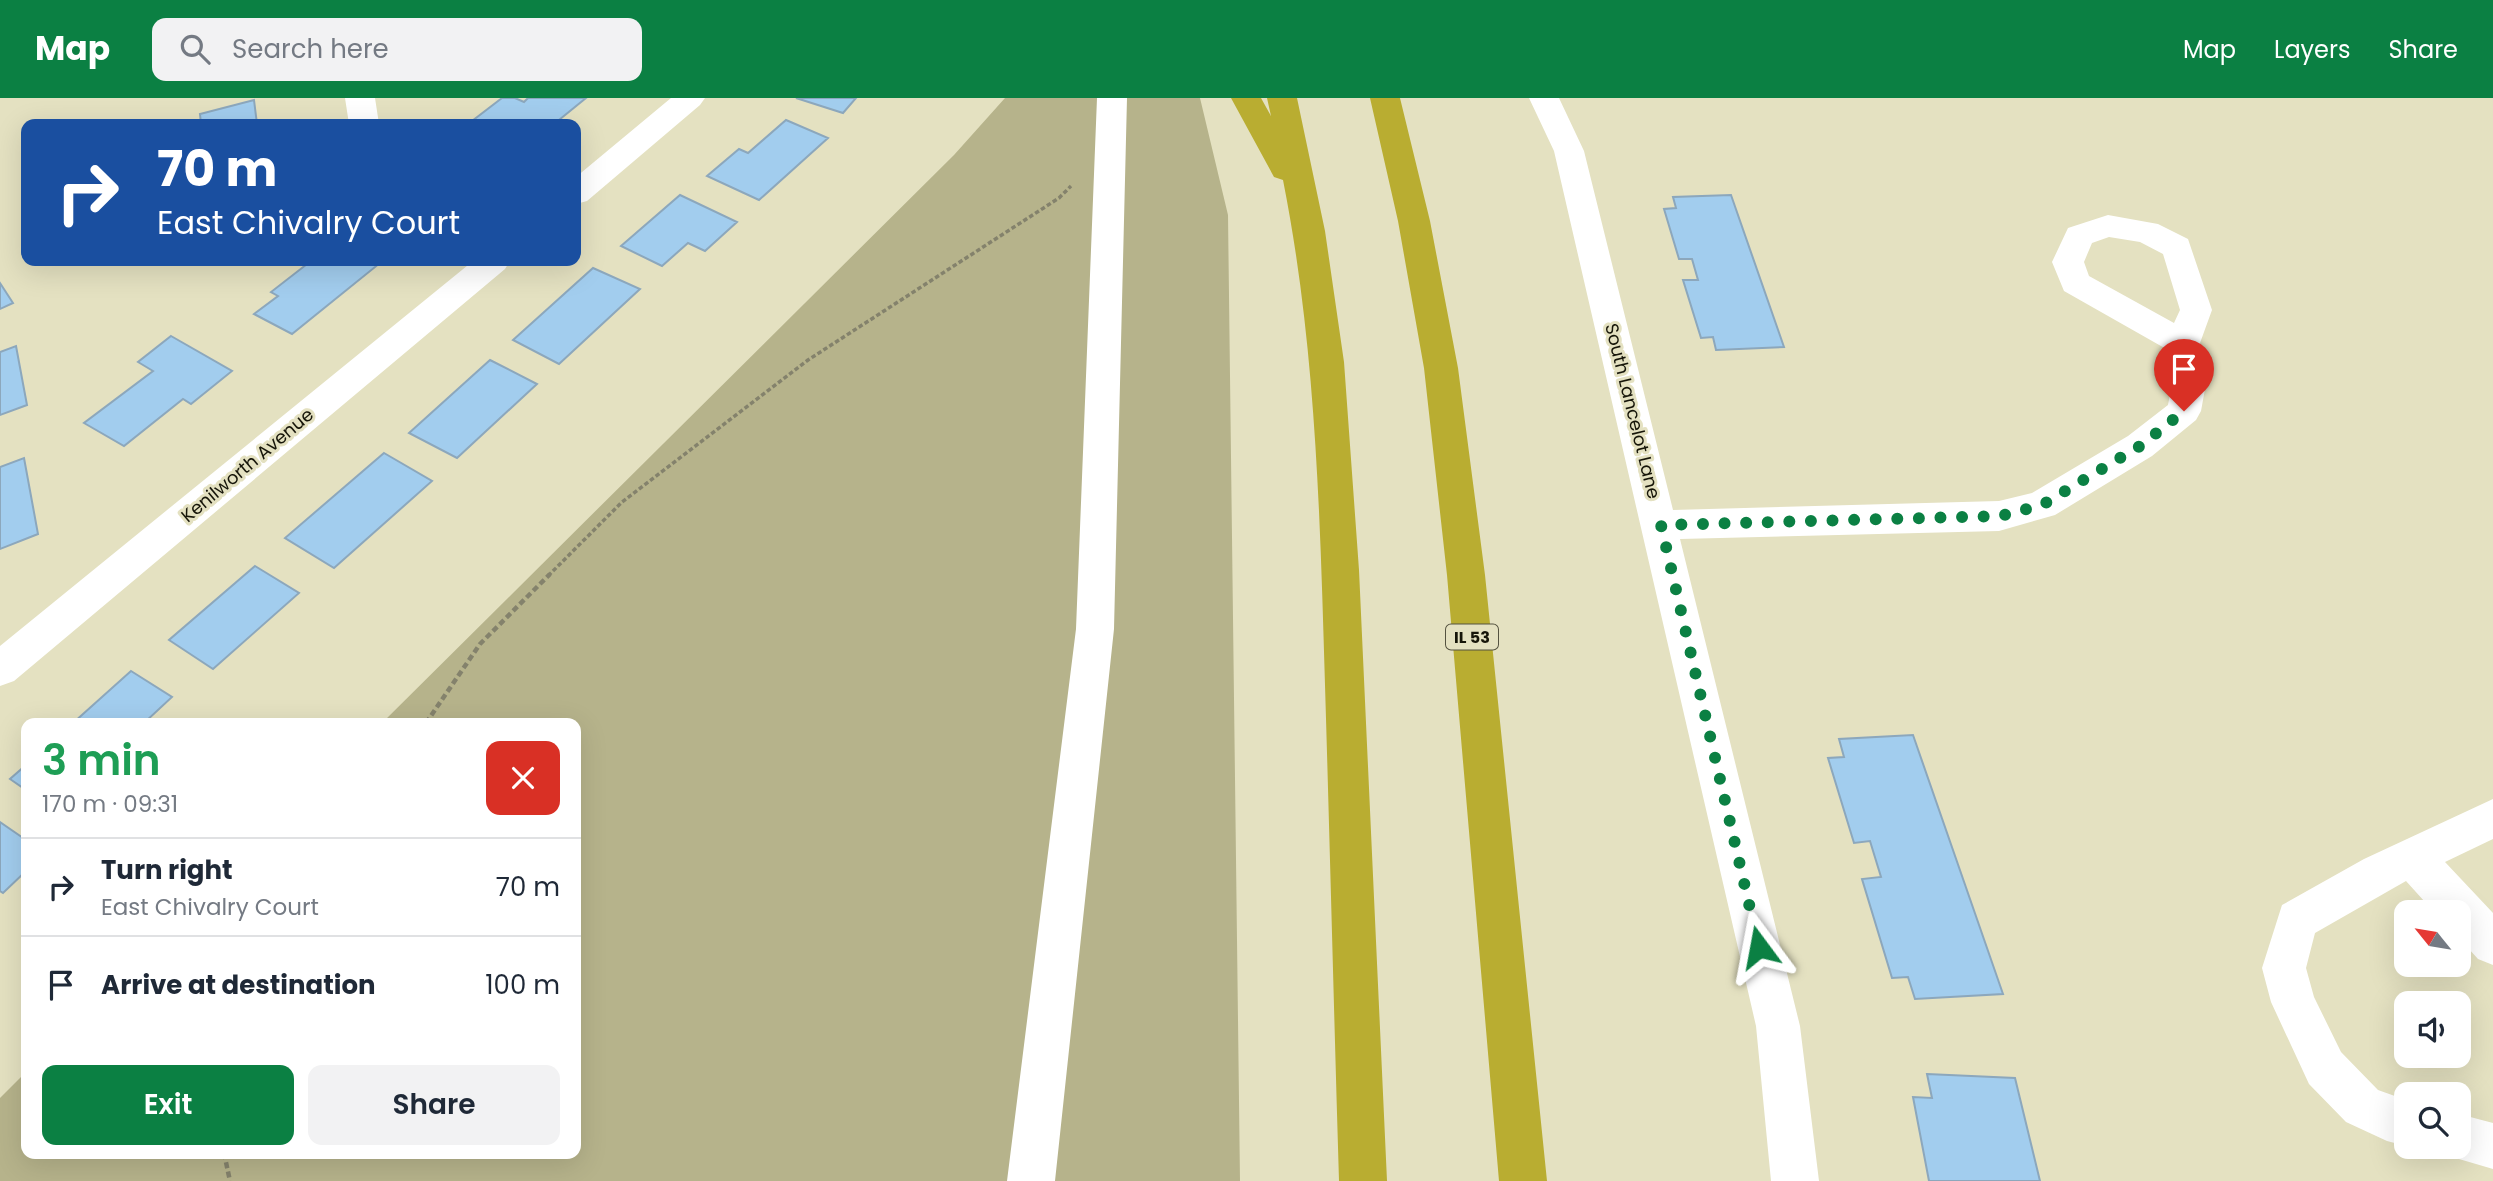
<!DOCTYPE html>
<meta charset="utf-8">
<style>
:root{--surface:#fff;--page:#f2f2f3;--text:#1f2937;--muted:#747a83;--line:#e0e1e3;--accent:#0b8043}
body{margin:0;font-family:Poppins,sans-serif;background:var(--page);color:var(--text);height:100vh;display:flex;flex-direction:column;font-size:26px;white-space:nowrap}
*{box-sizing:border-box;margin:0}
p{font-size:23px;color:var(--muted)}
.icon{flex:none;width:38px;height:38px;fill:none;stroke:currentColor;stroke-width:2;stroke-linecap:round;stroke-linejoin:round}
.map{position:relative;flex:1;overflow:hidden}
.drawer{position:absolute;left:21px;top:620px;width:560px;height:441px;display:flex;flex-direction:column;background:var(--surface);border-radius:14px;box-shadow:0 7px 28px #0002}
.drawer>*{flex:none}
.banner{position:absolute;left:21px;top:21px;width:560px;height:147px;border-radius:14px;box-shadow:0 7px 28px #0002;background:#1a4fa0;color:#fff;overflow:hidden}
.needle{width:46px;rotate:300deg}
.fabs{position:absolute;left:2394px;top:802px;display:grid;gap:14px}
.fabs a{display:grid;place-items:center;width:77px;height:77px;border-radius:14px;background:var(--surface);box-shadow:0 7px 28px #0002;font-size:35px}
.pin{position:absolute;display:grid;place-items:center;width:60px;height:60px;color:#fff;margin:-72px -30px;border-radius:50% 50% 50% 0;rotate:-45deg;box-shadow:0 0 7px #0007}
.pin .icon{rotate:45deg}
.me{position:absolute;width:77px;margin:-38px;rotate:347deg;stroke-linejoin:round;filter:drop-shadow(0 0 5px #0008)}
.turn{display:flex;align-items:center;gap:24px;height:147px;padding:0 21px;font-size:32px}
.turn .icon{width:91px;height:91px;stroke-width:2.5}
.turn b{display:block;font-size:49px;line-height:60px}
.round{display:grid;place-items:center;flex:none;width:74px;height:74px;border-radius:14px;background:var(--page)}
.headline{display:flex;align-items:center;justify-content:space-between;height:119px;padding:0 21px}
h1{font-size:42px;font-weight:600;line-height:52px;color:#1e9e55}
.primary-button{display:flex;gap:14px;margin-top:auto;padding:14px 21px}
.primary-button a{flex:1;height:80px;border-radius:14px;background:var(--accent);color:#fff;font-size:28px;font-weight:600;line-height:80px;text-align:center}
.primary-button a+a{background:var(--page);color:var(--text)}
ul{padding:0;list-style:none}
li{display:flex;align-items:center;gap:21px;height:98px;padding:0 21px;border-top:2px solid var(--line)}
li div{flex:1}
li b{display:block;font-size:26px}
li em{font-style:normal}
header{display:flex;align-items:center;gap:42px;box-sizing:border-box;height:98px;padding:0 35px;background:var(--accent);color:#fff}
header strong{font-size:33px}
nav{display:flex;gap:38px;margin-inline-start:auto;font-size:24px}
.search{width:490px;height:63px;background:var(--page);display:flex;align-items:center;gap:18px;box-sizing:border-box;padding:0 24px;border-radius:14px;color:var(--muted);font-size:26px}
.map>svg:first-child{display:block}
</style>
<header>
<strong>Map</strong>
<div class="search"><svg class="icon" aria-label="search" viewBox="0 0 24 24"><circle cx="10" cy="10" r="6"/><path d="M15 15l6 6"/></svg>Search here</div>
<nav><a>Map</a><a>Layers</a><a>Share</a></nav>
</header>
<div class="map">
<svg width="2493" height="1083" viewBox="0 0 2493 1083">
<rect width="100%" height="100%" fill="#e4e1c1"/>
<path fill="#b6b38b" d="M1005,0H1200L1228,117L1240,1083H0V1000L26,974V1055H576V625H382L954,57Z"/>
<path fill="#a2cdee" stroke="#8ca7bc" stroke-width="2" d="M502,0H515L524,4L528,0H586L554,26H479L472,23Z
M796,0H856L843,15Z
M254,2L257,26H201L200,16Z
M786,22L828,40L759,102L707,78L739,51L748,55Z
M680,97L737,124L705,153L688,145L662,168L621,148Z
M1731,97L1784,249L1716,252L1713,239L1701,240L1683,182H1698L1692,161H1679L1664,111L1676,110L1673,99Z
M311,163L380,165L292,236L254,216L278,198L271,194Z
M593,170L640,191L559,266L513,242Z
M0,185L13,205L0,211Z
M171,238L232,273L191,306L183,301L124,348L84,325L153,273L138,264Z
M16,248L27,307L0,317V254Z
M490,262L537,286L457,360L409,335Z
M384,355L432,383L334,470L285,440Z
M24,360L38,436L0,451V369Z
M255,468L299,495L213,571L169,542Z
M131,573L172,599L144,625H73Z
M1913,637L2003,896L1915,901L1908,879L1892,880L1862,781L1881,779L1870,743L1854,745L1828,660L1844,659L1839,641Z
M26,667V692L10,681Z
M0,724L26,742V773L3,795L0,793Z
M1927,976L2015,980L2040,1083H1929L1913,999L1932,1000Z"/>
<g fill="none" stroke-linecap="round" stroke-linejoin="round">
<path stroke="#84826c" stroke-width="3.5" stroke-dasharray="4.5 2.5" stroke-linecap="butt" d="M548,478L622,404L808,262L1059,100L1071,88"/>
<path stroke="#84826c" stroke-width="4.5" stroke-dasharray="6 3.5" stroke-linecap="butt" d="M426,625L480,546L550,476
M224,1055L230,1083"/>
<path fill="#fff" fill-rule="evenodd" d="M345,0H375L379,26H349Z
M671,0H705L700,7L587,103L576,106V79Z
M1097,0H1127L1114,531L1055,1083H1007L1076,531Z
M1529,0H1559L1584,53L1673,412L1999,403L2032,395L2128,338L2168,307L2173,280L2168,252L2064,193L2052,164L2068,130L2108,117L2158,126L2188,141L2212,212L2200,245L2207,280L2201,313L2196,322L2152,358L2055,417L1999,433L1680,441L1800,928L1819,1083H1771L1756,928L1554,53ZM2109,139L2140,144L2163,156L2180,212L2174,225L2089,178L2084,164L2092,145Z
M473,163H510L505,171L14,583L0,588V548Z
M2493,701V741L2445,764L2493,815V867L2478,861L2459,840V814H2434L2406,783L2315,835L2306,870L2314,899L2341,954L2378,992L2406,1002V1048L2387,1043L2346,1024L2309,986L2271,904L2262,870L2282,807L2364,761Z
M2459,1016L2493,1025V1071L2442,1056L2439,1048H2459Z"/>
<path fill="#b9ad31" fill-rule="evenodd" d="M1231,0H1261L1271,18L1267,0H1297L1325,133L1344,264L1359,472L1387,1083H1339C1334,918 1330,752 1325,587C1320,418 1316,248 1283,82L1274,79Z
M1370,0H1400L1430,123L1458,270L1485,477L1547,1083H1499L1447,477L1424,270L1398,123Z"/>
</g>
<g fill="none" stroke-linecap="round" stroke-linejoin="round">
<path stroke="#0b8043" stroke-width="12" stroke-dasharray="0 21.6" d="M1759,849L1661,427L2000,418L2042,407L2140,348L2184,313"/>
</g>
<g text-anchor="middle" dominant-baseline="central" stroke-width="6" stroke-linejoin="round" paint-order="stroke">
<rect fill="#e4e1c1" stroke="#545240" stroke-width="2" x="1446" y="526.5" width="52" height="25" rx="5"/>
<g font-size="16" font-weight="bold" fill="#161509">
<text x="1472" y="539">IL 53</text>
</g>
<g font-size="18" fill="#161509" stroke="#e4e1c1">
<text transform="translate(1633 313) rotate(76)">South Lancelot Lane</text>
<text transform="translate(247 367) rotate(-40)">Kenilworth Avenue</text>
</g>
</g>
</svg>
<div class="fabs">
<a><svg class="needle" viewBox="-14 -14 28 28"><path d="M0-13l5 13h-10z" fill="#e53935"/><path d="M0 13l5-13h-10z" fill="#747a83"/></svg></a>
<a><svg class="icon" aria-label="sound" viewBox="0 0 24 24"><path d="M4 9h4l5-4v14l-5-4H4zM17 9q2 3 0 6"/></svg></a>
<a><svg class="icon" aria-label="search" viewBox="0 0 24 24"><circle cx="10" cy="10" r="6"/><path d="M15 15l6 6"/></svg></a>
</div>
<div class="pin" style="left:2184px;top:313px;background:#d93025"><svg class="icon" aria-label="arrive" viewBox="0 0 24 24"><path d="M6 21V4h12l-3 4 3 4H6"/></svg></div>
<svg class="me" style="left:1759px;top:849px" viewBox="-20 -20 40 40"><path d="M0-17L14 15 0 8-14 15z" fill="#0b8043" stroke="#fff" stroke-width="4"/></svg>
<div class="banner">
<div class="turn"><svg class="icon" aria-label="right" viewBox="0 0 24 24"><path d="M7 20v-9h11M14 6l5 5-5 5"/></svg><div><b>70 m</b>East Chivalry Court</div></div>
</div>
<section class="drawer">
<div class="headline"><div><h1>3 min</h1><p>170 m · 09:31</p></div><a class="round" style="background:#d93025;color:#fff"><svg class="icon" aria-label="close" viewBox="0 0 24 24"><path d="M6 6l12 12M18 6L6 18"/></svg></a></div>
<ul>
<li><svg class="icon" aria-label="right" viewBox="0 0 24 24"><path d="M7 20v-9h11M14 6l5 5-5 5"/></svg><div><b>Turn right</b><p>East Chivalry Court</p></div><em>70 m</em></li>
<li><svg class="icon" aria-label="arrive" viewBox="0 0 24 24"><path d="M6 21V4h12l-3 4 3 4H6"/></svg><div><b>Arrive at destination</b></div><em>100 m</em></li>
</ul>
<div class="primary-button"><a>Exit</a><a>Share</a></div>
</section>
</div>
